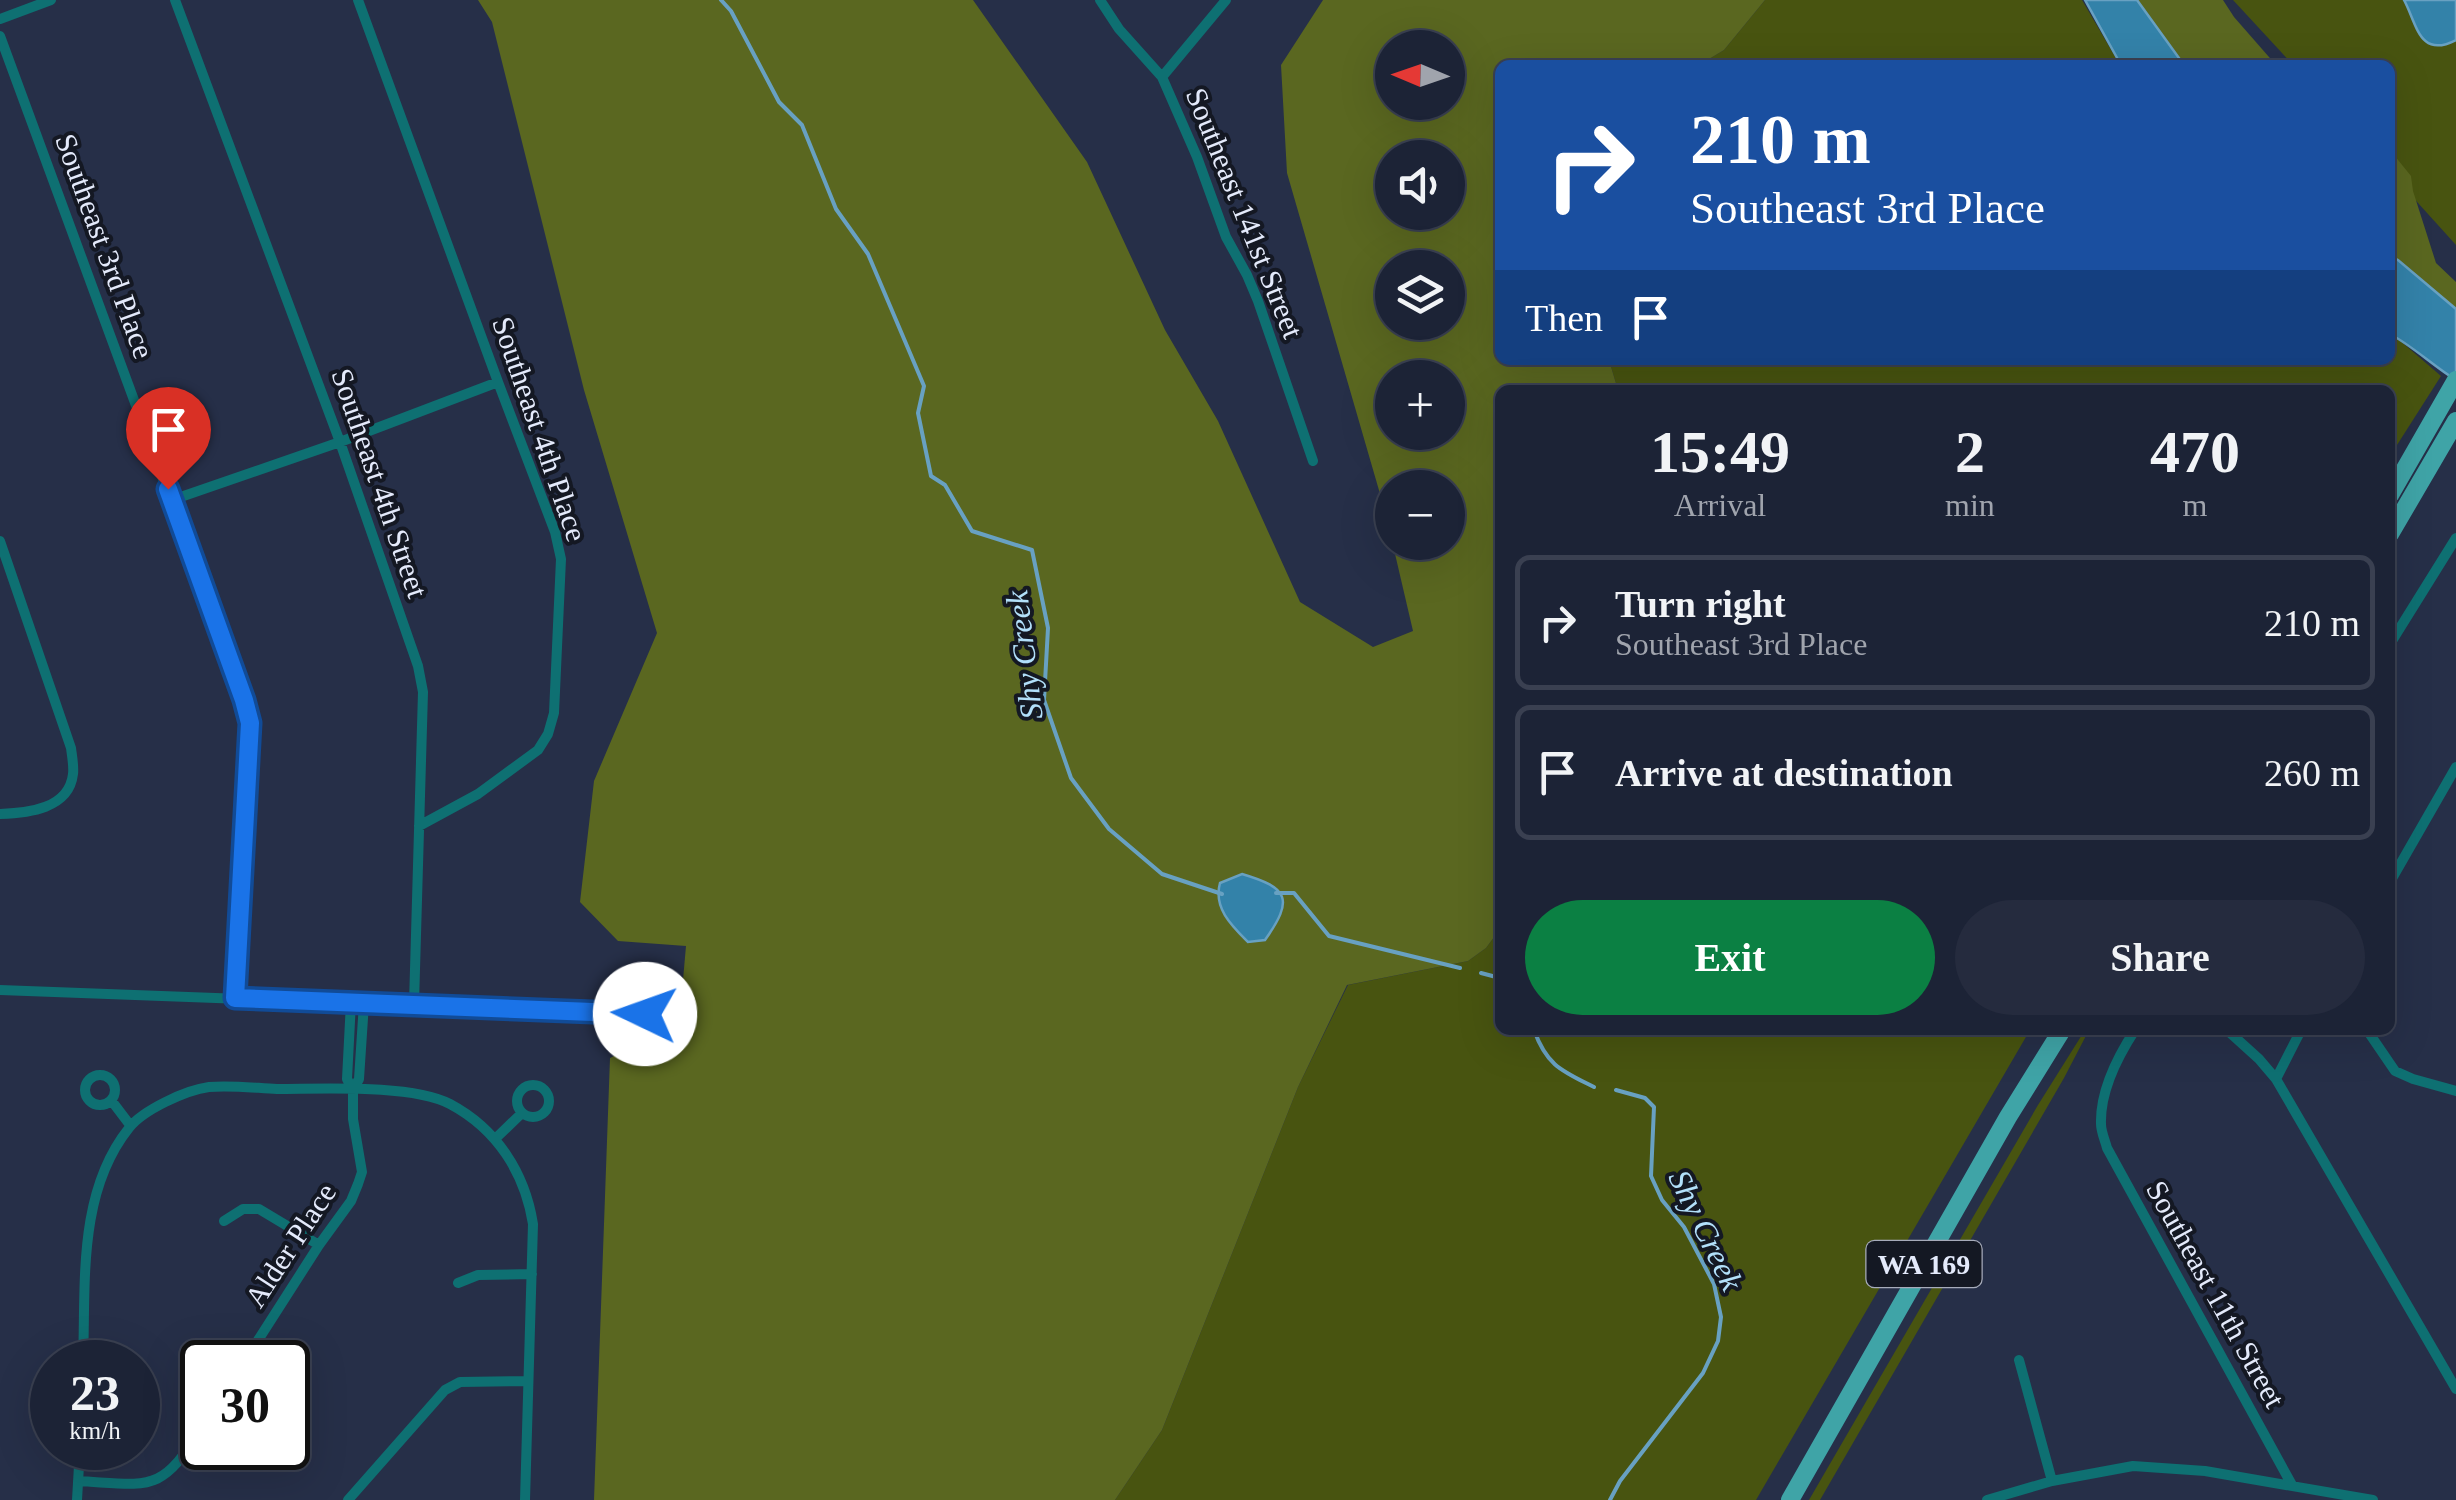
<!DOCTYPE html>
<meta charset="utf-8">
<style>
:root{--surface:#1c2336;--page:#252b3e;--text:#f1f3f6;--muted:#a0a4ad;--line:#3a4051;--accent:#0b8043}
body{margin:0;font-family:Georgia,serif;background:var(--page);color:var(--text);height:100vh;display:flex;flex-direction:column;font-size:38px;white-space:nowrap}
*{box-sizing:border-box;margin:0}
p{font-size:32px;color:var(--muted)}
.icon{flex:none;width:55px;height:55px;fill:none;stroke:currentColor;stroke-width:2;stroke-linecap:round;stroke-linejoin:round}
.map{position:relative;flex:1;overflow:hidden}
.details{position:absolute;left:1495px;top:385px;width:900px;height:650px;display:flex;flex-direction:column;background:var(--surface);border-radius:15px;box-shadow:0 10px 40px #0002,0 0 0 2px var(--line)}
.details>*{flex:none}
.guide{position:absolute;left:1495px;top:60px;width:900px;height:305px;border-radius:15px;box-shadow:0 10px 40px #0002,0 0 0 2px var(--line);background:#1a4fa0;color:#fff;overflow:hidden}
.needle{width:65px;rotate:272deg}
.buttons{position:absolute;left:1375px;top:30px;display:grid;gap:20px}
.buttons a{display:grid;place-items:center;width:90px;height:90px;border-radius:50%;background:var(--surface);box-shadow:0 10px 40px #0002,0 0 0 2px var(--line);font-size:50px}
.speed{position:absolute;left:30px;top:1340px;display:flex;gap:20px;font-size:50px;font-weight:700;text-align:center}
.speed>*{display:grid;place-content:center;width:130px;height:130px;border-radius:50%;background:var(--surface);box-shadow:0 10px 40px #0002,0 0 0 2px var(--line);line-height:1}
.speed small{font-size:25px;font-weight:400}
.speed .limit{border:5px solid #111;border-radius:15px;background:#fff;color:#111}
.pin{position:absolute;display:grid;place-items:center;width:85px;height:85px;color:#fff;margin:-102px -42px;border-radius:50% 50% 50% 0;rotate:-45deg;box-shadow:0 0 10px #0007}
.pin .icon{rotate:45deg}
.me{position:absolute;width:110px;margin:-55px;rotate:273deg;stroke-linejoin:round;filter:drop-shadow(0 0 8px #0008)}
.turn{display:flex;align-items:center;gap:35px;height:210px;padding:0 30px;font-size:45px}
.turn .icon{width:130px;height:130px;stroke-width:2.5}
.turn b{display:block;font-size:70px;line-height:85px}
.then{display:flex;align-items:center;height:95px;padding:0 30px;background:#0003;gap:20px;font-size:38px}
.eta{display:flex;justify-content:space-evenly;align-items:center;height:170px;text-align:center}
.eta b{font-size:60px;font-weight:800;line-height:70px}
.cta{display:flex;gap:20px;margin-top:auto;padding:20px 30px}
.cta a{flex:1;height:115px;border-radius:60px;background:var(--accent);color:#fff;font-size:40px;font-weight:800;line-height:115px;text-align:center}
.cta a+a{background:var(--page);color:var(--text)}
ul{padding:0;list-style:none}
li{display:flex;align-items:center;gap:30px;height:135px;margin:0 20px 15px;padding:0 10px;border:5px solid var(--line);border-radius:15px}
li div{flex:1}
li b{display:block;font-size:38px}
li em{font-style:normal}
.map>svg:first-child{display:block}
</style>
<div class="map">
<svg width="2456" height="1500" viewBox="0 0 2456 1500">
<rect width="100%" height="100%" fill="#262f48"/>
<path fill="#485410" d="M1765,0H2082L2120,65H1699L1724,50Z
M2233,0H2456V245L2390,172V65H2293Z
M2390,332L2441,376L2390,456V390H1618L1609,360H2390Z
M1500,929V1030H2030L1756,1500H1115L1162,1430L1298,1087L1348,985L1468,961L1486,948Z
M2085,1030H2089L2064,1078L1820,1500H1809L2038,1105Z"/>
<path fill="#5a6720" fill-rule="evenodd" d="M478,0H973L1087,162L1165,330L1218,421L1300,602L1373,647L1413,631L1385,511L1287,173L1281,65L1323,0H1765L1724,50L1699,65H1500V360H1609L1618,390H1500V867L1496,873L1500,889V929L1486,948L1468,961L1347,985L1298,1087L1162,1430L1115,1500H594L610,1058L679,1025L686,946L618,941L580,902L594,781L657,633L584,390L492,22ZM1392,48H1448V102H1392ZM1392,158H1448V212H1392ZM1392,268H1448V322H1392ZM1392,378H1448V432H1392ZM1392,488H1448V542H1392Z
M2129,0H2223L2234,17L2276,65H2171Z
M2390,150L2411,176L2413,191L2436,263L2456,282V324L2390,269Z"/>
<path fill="#3382a9" stroke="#68a1c2" stroke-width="2.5" d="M2085,0H2137L2184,65H2121Z
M2404,0H2456V40C2419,59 2417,24 2404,0Z
M2390,256L2398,260L2456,309V380C2433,366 2414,347 2390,334Z
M1242,874C1289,888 1294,899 1265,940L1248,942C1232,926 1213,908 1220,883Z"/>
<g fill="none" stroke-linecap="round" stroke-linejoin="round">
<path stroke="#68a1c2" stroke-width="4" d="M721,0L731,11L779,102L802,125L836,209L868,254L924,386L918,413L931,476L945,485L972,531L1032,550L1048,628L1044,700L1071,778L1109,829L1162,874L1222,894
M1276,893H1294L1329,936L1460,968
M1481,973L1500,978
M1534,1030C1547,1066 1562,1071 1594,1087
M1610,1500L1620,1481L1703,1373L1718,1341L1721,1317L1714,1284L1684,1227L1662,1200L1651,1176L1654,1107L1645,1098L1616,1090"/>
<path stroke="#0e7072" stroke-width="10" d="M175,0L340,442L418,666L423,692L414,1004
M358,0L498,382L555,532L561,559L554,713L548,734L538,750L478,794L419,826
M1100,0L1119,29L1162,77L1197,157L1226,237L1247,275L1258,301L1313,461
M0,19L51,0
M0,36L244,699L249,723L235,998
M1162,77L1226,0
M172,500L340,442L498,382
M0,541L71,748C72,756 74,766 73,774C69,809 28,813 0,814
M2390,644L2456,538
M2390,882L2456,767
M0,990L645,1014
M351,1002L347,1079L353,1090L359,1079L364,1003
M2135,1030C2118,1056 2100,1092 2101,1124C2101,1132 2105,1140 2107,1148L2292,1485
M2227,1030L2259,1059L2276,1079L2456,1389
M2367,1030L2395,1071L2413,1079L2456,1091
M85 1090a15 15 0 1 1 30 0a15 15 0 1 1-30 0Z
M2276,1079L2301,1030
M517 1101a16 16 0 1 1 32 0a16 16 0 1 1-32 0Z
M111,1100L130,1125
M496,1138L522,1113
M224,1221L243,1209H259L319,1245
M458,1283L478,1275L532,1274
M2019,1360L2052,1481
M83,1362C86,1284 77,1193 129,1128C143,1110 186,1090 209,1087C231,1085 255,1088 277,1089C323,1089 411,1084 450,1104C497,1129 525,1173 533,1224L525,1500
M244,1362L319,1245L351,1201L358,1184L362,1172L353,1119V1090
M78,1481C152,1485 160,1494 202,1428
M77,1500L80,1448
M348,1500L445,1390L460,1382L527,1381
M1987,1500L2052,1481L2133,1466L2205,1471L2373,1500"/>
<path stroke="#3fa4a7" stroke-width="18" d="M2390,495L2456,380
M2390,534L2456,421
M1790,1500L2008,1117L2062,1030"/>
</g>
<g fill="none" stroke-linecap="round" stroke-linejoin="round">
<defs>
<path id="route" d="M168,489L244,700L250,723L235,998L645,1014"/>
</defs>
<use href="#route" stroke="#114b97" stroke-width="25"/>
<use href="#route" stroke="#1a73e8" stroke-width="18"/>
</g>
<g text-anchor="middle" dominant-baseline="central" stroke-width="8" stroke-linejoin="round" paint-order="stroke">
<rect fill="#141823" stroke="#a6abba" stroke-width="2.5" x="1866.5" y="1241" width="115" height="46" rx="8"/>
<g font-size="28" font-weight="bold" fill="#e4eafb">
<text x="1924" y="1264">WA 169</text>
</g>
<g font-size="30" fill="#e4eafb" stroke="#141823">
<text transform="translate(1245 213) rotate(68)">Southeast 141st Street</text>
<text transform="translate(105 246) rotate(70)">Southeast 3rd Place</text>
<text transform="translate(540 429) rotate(71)">Southeast 4th Place</text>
<text transform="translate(380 483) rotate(71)">Southeast 4th Street</text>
<text transform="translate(290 1245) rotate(-57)">Alder Place</text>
<text transform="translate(2216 1294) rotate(61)">Southeast 11th Street</text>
</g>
<g font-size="32" font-style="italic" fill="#b2e0fa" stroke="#141823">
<text transform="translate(1024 655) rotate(-97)">Shy Creek</text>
<text transform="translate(1706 1230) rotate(64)">Shy Creek</text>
</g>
</g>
</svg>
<div class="buttons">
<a><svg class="needle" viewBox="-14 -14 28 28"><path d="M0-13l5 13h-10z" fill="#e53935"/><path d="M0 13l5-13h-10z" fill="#a0a4ad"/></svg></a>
<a><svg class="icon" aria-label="sound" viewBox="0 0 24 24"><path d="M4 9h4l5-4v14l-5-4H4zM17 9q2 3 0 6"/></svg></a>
<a><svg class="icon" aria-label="layers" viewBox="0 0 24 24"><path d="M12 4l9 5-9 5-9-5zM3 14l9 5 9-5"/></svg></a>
<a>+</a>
<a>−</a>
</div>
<div class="speed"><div>23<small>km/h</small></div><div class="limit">30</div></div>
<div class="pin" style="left:168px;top:489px;background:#d93025"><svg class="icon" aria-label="arrive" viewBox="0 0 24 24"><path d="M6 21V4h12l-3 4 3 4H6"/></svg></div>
<svg class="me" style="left:645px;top:1014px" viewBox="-20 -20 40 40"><circle r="19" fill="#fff"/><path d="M0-13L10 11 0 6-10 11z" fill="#1a73e8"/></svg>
<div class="guide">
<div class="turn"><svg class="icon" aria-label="right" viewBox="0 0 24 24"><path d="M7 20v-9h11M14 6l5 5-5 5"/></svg><div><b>210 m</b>Southeast 3rd Place</div></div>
<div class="then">Then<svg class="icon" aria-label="arrive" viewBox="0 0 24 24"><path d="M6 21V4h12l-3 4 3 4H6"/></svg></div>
</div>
<section class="details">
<div class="eta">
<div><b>15:49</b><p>Arrival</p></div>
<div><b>2</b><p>min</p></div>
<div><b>470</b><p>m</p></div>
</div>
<ul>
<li><svg class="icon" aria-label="right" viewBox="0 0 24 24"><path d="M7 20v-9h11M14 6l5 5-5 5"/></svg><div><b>Turn right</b><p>Southeast 3rd Place</p></div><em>210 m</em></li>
<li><svg class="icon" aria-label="arrive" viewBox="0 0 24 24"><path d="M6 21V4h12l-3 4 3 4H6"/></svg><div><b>Arrive at destination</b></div><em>260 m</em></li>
</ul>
<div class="cta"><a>Exit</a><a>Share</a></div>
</section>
</div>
